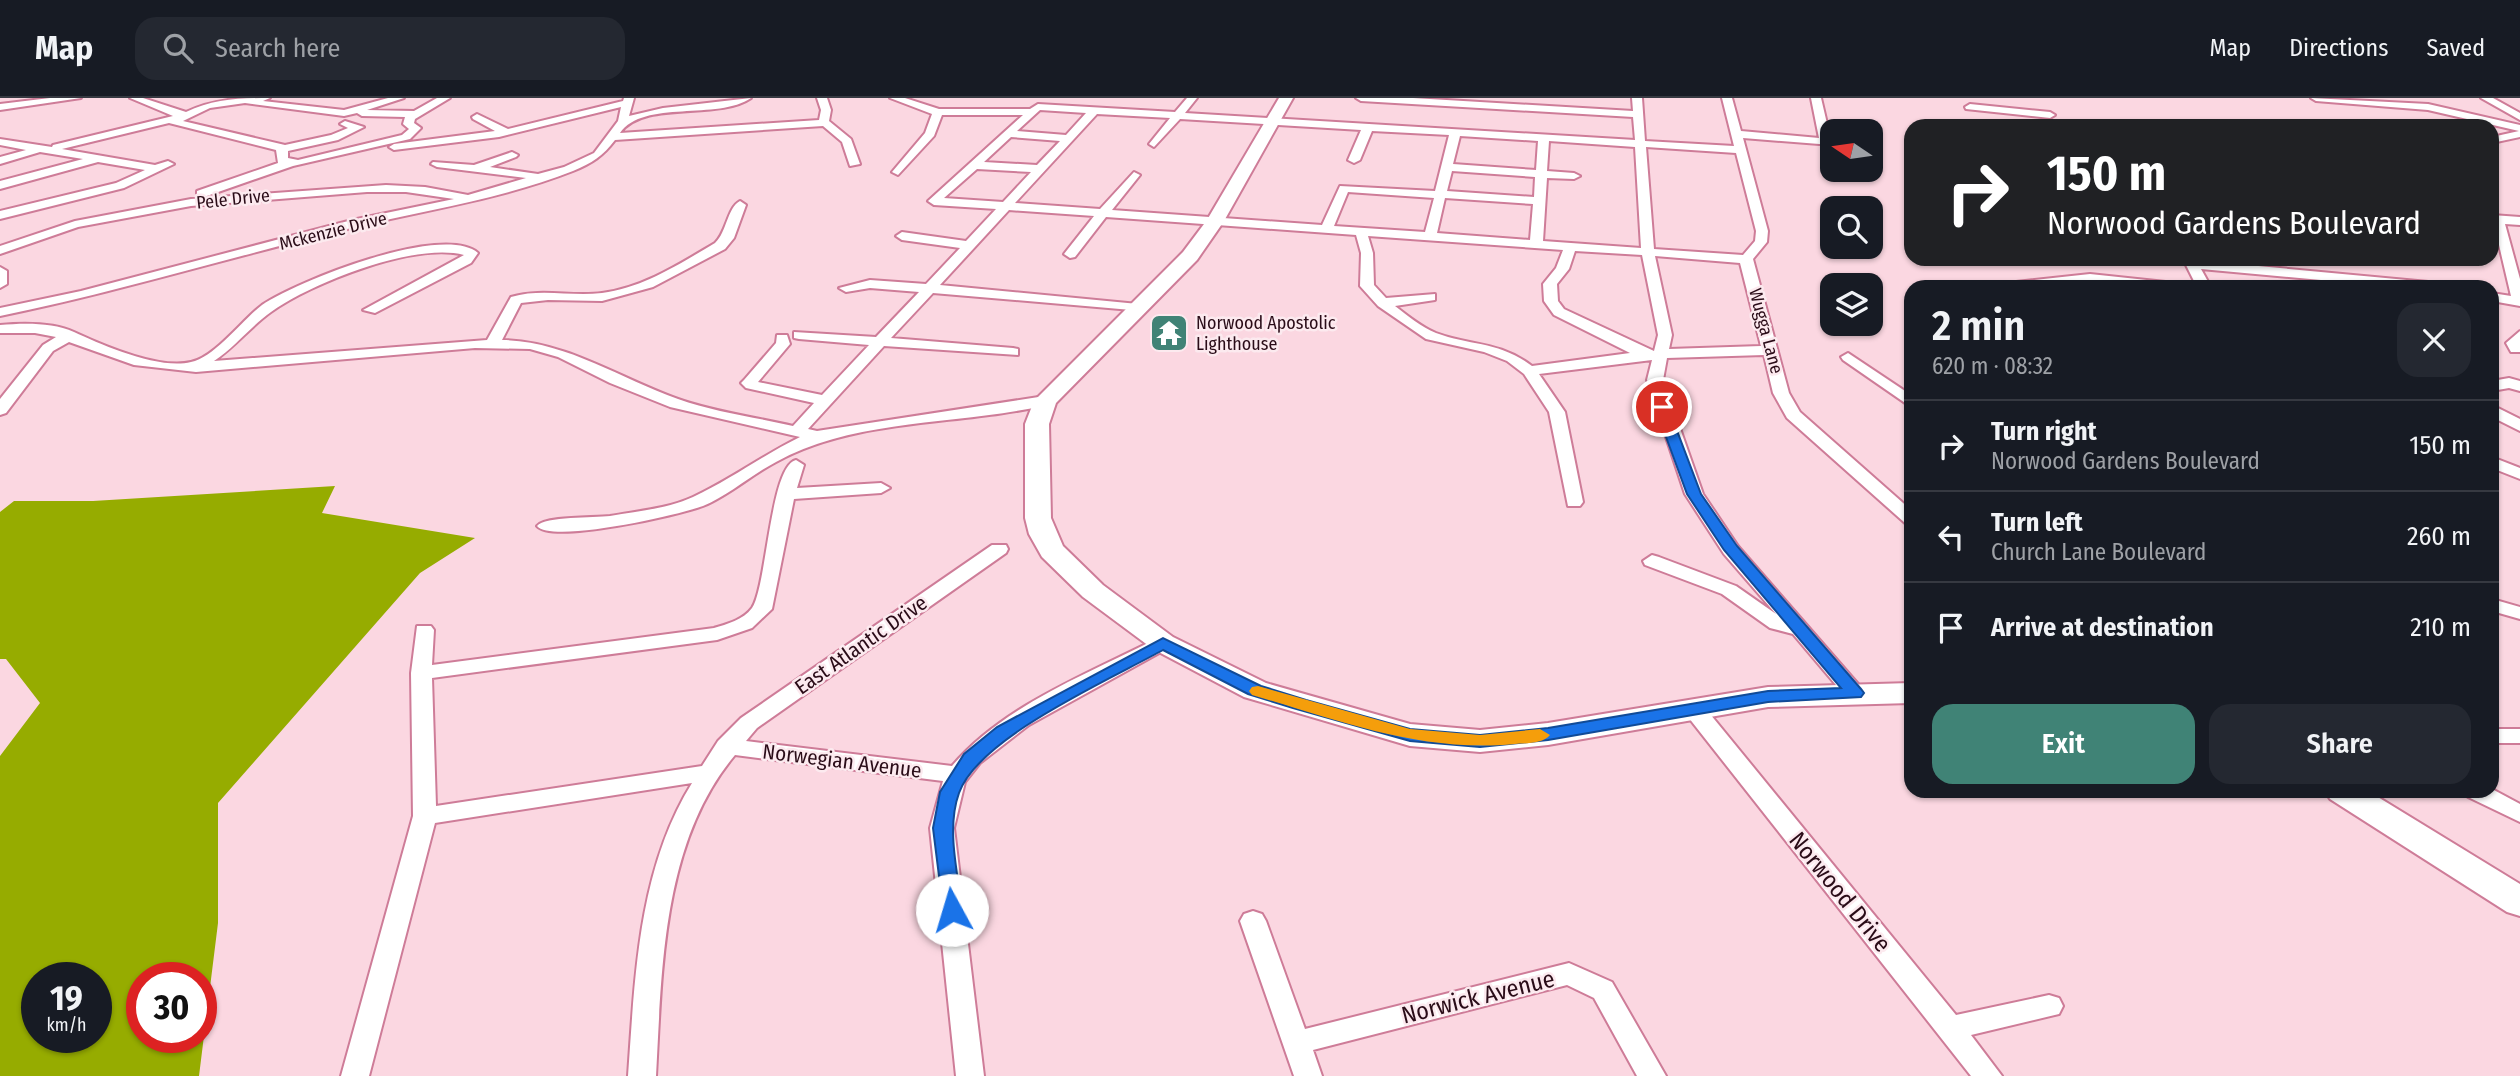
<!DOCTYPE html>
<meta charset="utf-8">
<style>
:root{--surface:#171b24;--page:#242831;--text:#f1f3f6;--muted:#9ea1a6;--line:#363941;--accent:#408376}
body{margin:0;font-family:"Fira Sans Condensed",sans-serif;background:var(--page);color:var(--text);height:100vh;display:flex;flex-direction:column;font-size:26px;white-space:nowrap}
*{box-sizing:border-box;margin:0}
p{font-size:23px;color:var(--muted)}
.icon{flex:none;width:38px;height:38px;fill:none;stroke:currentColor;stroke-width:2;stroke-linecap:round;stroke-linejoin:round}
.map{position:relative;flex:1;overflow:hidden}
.details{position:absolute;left:1904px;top:182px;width:595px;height:518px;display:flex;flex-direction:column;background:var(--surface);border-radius:21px;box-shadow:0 2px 5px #0004}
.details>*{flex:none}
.hud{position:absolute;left:1904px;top:21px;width:595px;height:147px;border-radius:21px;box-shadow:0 2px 5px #0004;background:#202124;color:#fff;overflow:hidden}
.needle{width:46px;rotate:283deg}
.tools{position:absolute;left:1820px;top:21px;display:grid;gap:14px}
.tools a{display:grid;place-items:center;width:63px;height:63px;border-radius:14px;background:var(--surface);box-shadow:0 2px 5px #0004;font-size:35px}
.speed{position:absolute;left:21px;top:864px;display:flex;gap:14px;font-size:35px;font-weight:700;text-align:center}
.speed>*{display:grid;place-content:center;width:91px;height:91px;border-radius:50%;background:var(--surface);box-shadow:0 2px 5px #0004;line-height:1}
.speed small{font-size:18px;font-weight:400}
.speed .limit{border:10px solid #d22;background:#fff;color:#111}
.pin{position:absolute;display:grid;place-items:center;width:60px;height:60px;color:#fff;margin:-30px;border:4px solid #fff;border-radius:50%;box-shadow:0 2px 7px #0007}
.me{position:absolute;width:77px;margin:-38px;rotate:354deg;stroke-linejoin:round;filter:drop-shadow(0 0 5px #0008)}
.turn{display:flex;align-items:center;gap:24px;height:147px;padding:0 28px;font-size:32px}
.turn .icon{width:91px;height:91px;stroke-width:2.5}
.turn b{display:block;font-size:49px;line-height:60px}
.round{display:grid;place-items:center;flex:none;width:74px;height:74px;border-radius:21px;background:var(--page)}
.headline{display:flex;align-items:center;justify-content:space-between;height:119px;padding:0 28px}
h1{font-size:42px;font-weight:600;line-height:52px}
.cta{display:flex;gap:14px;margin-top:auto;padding:14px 28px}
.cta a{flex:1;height:80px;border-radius:21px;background:var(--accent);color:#fff;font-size:28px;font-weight:600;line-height:80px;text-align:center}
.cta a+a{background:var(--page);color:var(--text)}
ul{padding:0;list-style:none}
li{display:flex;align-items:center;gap:21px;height:91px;padding:0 28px;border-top:2px solid var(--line)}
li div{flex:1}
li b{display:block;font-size:26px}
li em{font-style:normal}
header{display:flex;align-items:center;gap:42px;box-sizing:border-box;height:98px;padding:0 35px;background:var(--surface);border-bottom:2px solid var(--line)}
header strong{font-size:33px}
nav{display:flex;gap:38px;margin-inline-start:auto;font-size:24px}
.search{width:490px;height:63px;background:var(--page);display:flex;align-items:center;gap:18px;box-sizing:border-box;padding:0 24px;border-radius:21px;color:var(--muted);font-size:26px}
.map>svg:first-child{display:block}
</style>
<header>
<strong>Map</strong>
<div class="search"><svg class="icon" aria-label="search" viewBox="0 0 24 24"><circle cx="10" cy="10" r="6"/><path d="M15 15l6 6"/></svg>Search here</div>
<nav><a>Map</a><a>Directions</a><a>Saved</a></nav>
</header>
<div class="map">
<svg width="2520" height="978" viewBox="0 0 2520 978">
<rect width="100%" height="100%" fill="#fbd7e1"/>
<path fill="#96ac00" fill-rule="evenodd" d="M335,388L322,415L475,440L420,475L218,705V825L199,978H0V658L40,605L6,561H0V414L14,403H93ZM37,880H96V940H37ZM142,880H201V940H142Z"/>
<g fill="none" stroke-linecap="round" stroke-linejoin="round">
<defs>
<path id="street" d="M50,0H81L0,12V6Z
M130,0H143L186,14C213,1 240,0 270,0L263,3L344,12L388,0H404L367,12L414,13L437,0H450L415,21L414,25L421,30L410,41L293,68L201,100L197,99V93L278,65L276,52L169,25L62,51L155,67L168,63L174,66L124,90L0,121V113L116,85L145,72L98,64L0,91V83L83,61L40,54L0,66V59L26,52L0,47V41L52,49L53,47L173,18ZM245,5L344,18L357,15L362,18L405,19L403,26L409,31L402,37L298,62L288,60V53L338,42L364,29L345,23L340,26L348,30L331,37L285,47L183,23L210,10Z
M624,0H634L629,18L663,10L751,0C718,23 644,1 620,35L819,22L821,12L817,0H827L831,12L829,23L851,41L860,66L850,68L842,44L823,28L615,42C603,58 592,65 573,73C502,101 425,112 351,130C234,158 118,194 0,218V210L81,193L352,122L454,101L406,94H367L191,108L78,129L0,156V148L75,123L191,101L386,87L425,89L468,97L526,80L437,69L431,66L433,64L474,67L512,54L518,57L516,59L490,69L538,76L564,69L594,55L618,23L621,9L499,39L394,52L389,49L394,46L495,33L473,21L472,19L477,16L508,31L623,3Z
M890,0H905L939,11H1030L1038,6L1175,14L1187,0H1197L1185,15L1635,42L1633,19L1361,3L1356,0H1413L1633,13L1632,0H1642L1645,43L1734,48L1722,0H1732L1741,33L1819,40L1811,0H1821L1832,47L1743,40L1768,133L1767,144L1753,161L1789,295L1800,314L1911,412V426L1905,425L1787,320L1773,295L1764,257L1667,260L1663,282L1703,396L1738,448L1866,595L1855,602L1847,600L1793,536L1770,530L1722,496L1645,467L1643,463L1652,457L1659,459L1736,488L1776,516L1724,456L1685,396L1647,282L1652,262L1539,276L1565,314L1583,404L1580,408H1568L1549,314L1524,276L1507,263L1484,254L1426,241L1378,208L1360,188L1361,155L1356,137L1106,119L1075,159L1070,160L1064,156L1094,118L1009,112L940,187L1138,206L1143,207V213L933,195L891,240L1013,250L1018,251V257L884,248L808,331L817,333L1045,298L1051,300V306C962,328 857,319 776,364C751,377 728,398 703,408C679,417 552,446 537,428C545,418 594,420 610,418C637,413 667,411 693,399C730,382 763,357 800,339L670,309L610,285L558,259L530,251L475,250L196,274L134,267L69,244L53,253L6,315L0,317V301L43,247L56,239L35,235H0V227C23,225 52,224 74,234C102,247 159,272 191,264C215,259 242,222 262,207C297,183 443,125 478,155L471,165L375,215L363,212L464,157C415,144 311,185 271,214C251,228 235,249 214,263L487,242L511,199C542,190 571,199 602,195C643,190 681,165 715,145C727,134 727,110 740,103L746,107L734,140L725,151L653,189L602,203L548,202L521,205L502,242C566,243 619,280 678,301C714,314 755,319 793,328L814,305L746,290L741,285L744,282L776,245L777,237H787L790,246L758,284L822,297L869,247L799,241L794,240V234L876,239L919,194L870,190L846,194L839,190L870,182L926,186L960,150L902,142L896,138L902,134L966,143L996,111L934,107L928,103L1023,17H942L934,38L898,77L892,74L925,35L932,16ZM1040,12L1086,15L1066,37L1017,33ZM1097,16L1170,20L1149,46L1154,49L1180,21L1361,32L1348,62L1354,65L1360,62L1372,33L1449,37L1435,93L1340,88L1322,127L1112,112L1140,77L1134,74L1100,111L1015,105ZM1460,38L1538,43L1536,72L1453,66ZM1011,39L1060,43L1037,67L984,64ZM1549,43L1635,49L1641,150L1543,143L1547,80L1574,81L1580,78L1574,75L1547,73ZM1646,49L1736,55L1756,133L1755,143L1743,157L1654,151ZM977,71L1031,74L1003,104L944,100ZM1452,73L1535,79L1534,99L1447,93ZM1348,94L1434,100L1425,134L1334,128ZM1445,100L1533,106L1530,142L1437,135ZM1368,138L1563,152L1556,170L1543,186L1544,203L1554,217L1630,255L1532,268C1499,243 1471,248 1436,235C1421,229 1407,217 1395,208L1435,202V196L1386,200L1374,187L1373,155ZM1575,153L1642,157L1658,237L1654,253L1564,211L1558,203L1557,186L1569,171ZM1655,158L1740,165L1761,248L1669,251L1672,237Z
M2311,0L2428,6L2520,27V39L2492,45V39L2519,33L2428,12L2316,3Z
M2481,0H2493L2520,15V22Z
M1970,6L2050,14L2055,17L2050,20L1966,11L1965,9Z
M2492,117L2520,119V127L2505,126L2520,181V208L2492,203V195L2511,198Z
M2183,161L2439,185L2446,189H2396L2201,171L2211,189H2197Z
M0,169L7,173V186L0,190Z
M2090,176L2175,185L2182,189L2092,184L2088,189H2074L2073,186L2000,189L2007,185Z
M2520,233V254H2511L2506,245Z
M1848,255L1911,297V309L1843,262L1841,259Z
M2509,280L2520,283V293L2509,290L2492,293V283Z
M2492,307L2520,321V333L2492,319Z
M2492,359L2520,370V381L2492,370Z
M796,362L804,367L797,390L881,385L890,390L881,395L794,401L772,511L752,530L717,542L432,580L436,708L702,668L718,643L741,620L992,447H1006L1008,451L1006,455L757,630L746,643L952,668C1003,608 1087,576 1156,541H1170L1173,545L1170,549L1029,627L980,665L965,684L954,730L984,978H956L930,730L943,683L735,657C662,744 662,871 656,978H628C635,879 638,772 692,685L435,725L369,978H341L413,718L411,575L417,528H431L434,532L432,567L714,530C727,526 743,522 752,510C767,488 770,368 796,362Z
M2492,501L2520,509V521L2492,513Z
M1693,603L1701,605L1956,917L2049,897L2059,900L2063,908L2059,916L1971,937L2002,978H1971L1685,615L1682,610L1685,605Z
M2492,631H2520V645H2492Z
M2492,691L2520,706V724L2468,699L2464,693Z
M1253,813L1262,816L1266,823L1305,931L1569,865L1612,884L1666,978H1637L1594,900L1567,887L1313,952L1322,978H1294L1240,823L1244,816Z"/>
<path id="secondary" d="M1279,0H1293L1224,123L1197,162L1056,305L1049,326L1051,420L1063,448L1103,487L1173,539L1266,585L1410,626L1480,632L1548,625L1768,589L1911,585V605L1768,609L1548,647L1480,654L1410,648L1244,599L1153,551L1083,499L1042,459L1029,436L1025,420V326L1034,303L1183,154L1207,122Z
M2325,693H2368L2520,786V818L2507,814L2330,701Z"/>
</defs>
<use href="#street" stroke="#ce7c98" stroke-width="4"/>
<use href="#secondary" stroke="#ce7c98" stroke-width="4"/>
<use href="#street" fill="#fff" fill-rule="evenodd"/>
<use href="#secondary" fill="#fff" fill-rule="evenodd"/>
</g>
<path fill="#1a73e8" stroke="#114b97" stroke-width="2" d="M1662,305L1668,309L1701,396L1737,448L1861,591L1864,595L1861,599L1768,604L1548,642L1480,649L1410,643L1293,610L1248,596L1163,552C1111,581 979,639 959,695C946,731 958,775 962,812L959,818H944L933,730L940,694L964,656L997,629L1163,540L1261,588L1306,602L1410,631L1480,637L1548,630L1768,593L1841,590L1724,452L1687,396L1655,309Z"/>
<path fill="#f59e0b" d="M1258,588L1410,631L1480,637L1540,631L1550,637C1543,646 1525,645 1515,646C1420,655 1341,623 1252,597L1249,593L1252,589Z"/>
<defs>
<symbol id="temple-square" viewBox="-11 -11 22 22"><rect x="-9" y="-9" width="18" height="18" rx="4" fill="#408376" stroke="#fceaef"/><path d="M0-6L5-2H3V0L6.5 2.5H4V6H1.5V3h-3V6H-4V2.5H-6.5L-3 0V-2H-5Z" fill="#fff"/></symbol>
</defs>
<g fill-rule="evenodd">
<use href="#temple-square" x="1147" y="213" width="44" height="44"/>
</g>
<g text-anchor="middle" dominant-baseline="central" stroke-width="5" stroke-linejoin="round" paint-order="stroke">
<g font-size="18" fill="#2a0c18" stroke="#fceaef">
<text transform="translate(233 101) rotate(-6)">Pele Drive</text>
<text transform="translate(333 133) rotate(-14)">Mckenzie Drive</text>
<text transform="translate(1766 233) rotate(75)">Wugga Lane</text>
</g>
<g font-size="18" fill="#2a0c18" stroke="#fceaef" text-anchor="start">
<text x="1196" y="225">Norwood Apostolic<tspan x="1196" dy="21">Lighthouse</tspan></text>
</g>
<g font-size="21" fill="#2a0c18" stroke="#fceaef">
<text transform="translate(861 547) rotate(-35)">East Atlantic Drive</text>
<text transform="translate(842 663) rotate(7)">Norwegian Avenue</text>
</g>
<g font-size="24" fill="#2a0c18" stroke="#fceaef">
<text transform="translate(1840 794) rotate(51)">Norwood Drive</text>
<text transform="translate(1478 899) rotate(-14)">Norwick Avenue</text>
</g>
</g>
</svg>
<div class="tools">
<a><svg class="needle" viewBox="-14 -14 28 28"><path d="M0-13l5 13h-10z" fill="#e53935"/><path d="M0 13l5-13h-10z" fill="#9ea1a6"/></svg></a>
<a><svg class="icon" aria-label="search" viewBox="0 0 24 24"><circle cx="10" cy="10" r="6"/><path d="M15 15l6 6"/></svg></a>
<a><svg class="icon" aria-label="layers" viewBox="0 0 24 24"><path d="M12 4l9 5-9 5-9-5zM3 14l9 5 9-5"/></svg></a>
</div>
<div class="speed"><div>19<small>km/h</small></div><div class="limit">30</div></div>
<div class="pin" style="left:1662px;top:309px;background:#d93025"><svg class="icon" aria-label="arrive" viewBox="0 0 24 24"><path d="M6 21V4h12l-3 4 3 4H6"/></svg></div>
<svg class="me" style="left:952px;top:812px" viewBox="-20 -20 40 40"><circle r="19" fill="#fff"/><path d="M0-13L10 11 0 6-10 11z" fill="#1a73e8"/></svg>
<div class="hud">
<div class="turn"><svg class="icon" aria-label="right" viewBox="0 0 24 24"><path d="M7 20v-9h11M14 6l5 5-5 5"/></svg><div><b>150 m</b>Norwood Gardens Boulevard</div></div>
</div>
<section class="details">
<div class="headline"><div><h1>2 min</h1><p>620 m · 08:32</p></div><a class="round"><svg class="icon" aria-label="close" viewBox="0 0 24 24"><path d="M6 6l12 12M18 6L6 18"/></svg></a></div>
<ul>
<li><svg class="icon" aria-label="right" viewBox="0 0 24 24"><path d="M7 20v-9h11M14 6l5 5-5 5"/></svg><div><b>Turn right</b><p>Norwood Gardens Boulevard</p></div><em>150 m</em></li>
<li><svg class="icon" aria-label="left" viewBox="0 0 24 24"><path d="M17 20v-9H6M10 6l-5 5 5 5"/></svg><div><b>Turn left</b><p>Church Lane Boulevard</p></div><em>260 m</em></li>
<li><svg class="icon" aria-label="arrive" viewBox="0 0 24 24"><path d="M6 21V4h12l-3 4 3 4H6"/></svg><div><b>Arrive at destination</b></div><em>210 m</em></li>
</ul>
<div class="cta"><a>Exit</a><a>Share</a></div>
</section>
</div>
